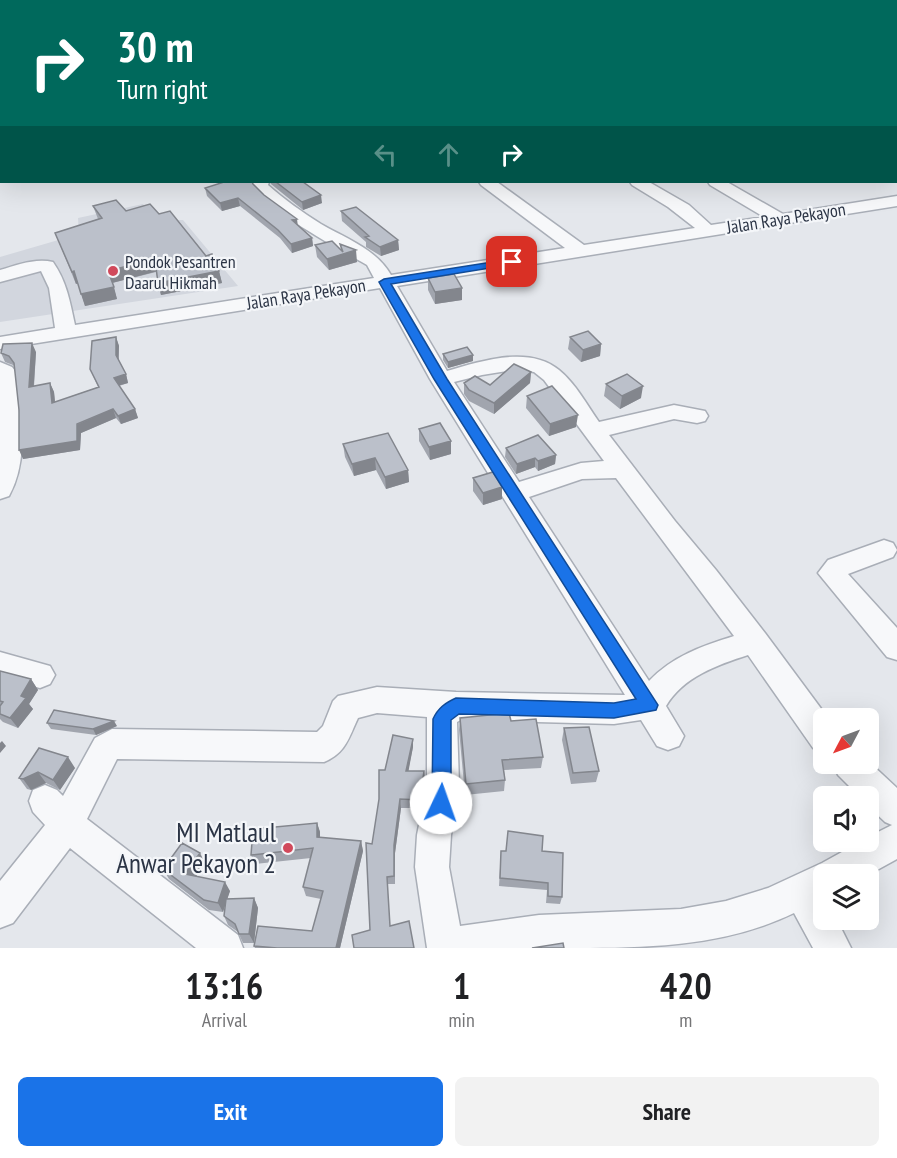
<!DOCTYPE html>
<style>
:root{--surface:#fff;--page:#f2f2f2;--text:#202124;--muted:#757577;--accent:#1a73e8}
body{margin:0;font-family:"PT Sans Narrow",sans-serif;background:var(--page);color:var(--text);height:100vh;display:flex;flex-direction:column;font-size:22px;white-space:nowrap}
*{box-sizing:border-box;margin:0}
p{font-size:20px;color:var(--muted)}
.icon{flex:none;width:33px;height:33px;fill:none;stroke:currentColor;stroke-width:2;stroke-linecap:round;stroke-linejoin:round}
.map{position:relative;height:948px;overflow:hidden}
.sheet{display:flex;flex-direction:column;background:var(--surface);flex:1}
.sheet>*{flex:none}
.hud{position:absolute;left:0px;top:0px;width:897px;height:183px;box-shadow:0 6px 24px #0002;background:#00695c;color:#fff;overflow:hidden}
.needle{width:39px;rotate:229deg}
.tools{position:absolute;left:813px;top:708px;display:grid;gap:12px}
.tools a{display:grid;place-items:center;width:66px;height:66px;border-radius:9px;background:var(--surface);box-shadow:0 6px 24px #0002;font-size:30px}
.pin{position:absolute;display:grid;place-items:center;width:51px;height:51px;color:#fff;margin:-26px;border-radius:12px;box-shadow:0 3px 9px #0006}
.me{position:absolute;width:66px;margin:-33px;rotate:3deg;stroke-linejoin:round;filter:drop-shadow(0 0 4px #0008)}
.turn{display:flex;align-items:center;gap:21px;height:126px;padding:0 18px;font-size:27px}
.turn .icon{width:78px;height:78px;stroke-width:2.5}
.turn b{display:block;font-size:42px;line-height:51px}
.lanes{display:flex;align-items:center;height:57px;padding:0 18px;background:#0003;justify-content:center;gap:30px;direction:ltr}
.lanes .off{opacity:.35}
.eta{display:flex;justify-content:space-evenly;align-items:center;height:102px;text-align:center}
.eta b{font-size:36px;font-weight:700;line-height:42px}
.action{display:flex;gap:12px;margin-top:auto;padding:12px 18px}
.action a{flex:1;height:69px;border-radius:9px;background:var(--accent);color:#fff;font-size:24px;font-weight:700;line-height:69px;text-align:center}
.action a+a{background:var(--page);color:var(--text)}
.map>svg:first-child{display:block}
</style>
<div class="map">
<svg width="897" height="948" viewBox="0 0 897 948">
<rect width="100%" height="100%" fill="#e4e7ec"/>
<path fill="#d2d6de" d="M143,204L149,211L161,214L167,220H183L238,286L0,322V257L79,234L78,218Z"/>
<g fill="none" stroke-linecap="round" stroke-linejoin="round">
<defs>
<path id="minor" d="M841,0H858L840,2Z
M871,0H897V3L896,2Z
M253,182H269L268,185C285,200 302,212 321,224C347,239 376,249 391,275L565,248L481,185L479,182H497L584,245L695,228L668,207L632,185L630,182H649L689,205L711,225L764,217L710,185L708,182H727L783,214L897,196V206L397,286L447,371C481,361 529,345 559,370C576,384 587,405 599,422L674,405L705,411L708,416L705,421L697,423L674,419L609,435L675,521L716,570L765,633L828,718H824V752L813,748L748,655C717,665 683,677 666,706L684,736L679,746L668,750L657,746L641,720L614,724L461,720L457,722L459,785L451,835L449,867L460,926L539,915L681,909L726,901L768,888L822,863L860,842H868V837L892,825L885,822L868,806V796H859L838,775L833,764H868V761L897,788V859L868,875L824,874V920H837L851,948H813L794,913C722,948 643,948 564,948C518,948 472,948 427,948L415,867L417,835L427,785V717L377,713L358,718C349,737 346,753 324,762L117,759L87,819L238,935L243,948H196L70,848L13,923L0,928V881L45,825L33,812L29,801L33,790L45,785L57,790L63,796L95,738L112,729L317,732L323,726L333,701L338,696L377,687L456,692L625,695L430,379L380,288L0,349V337L55,328L49,288L41,271L0,282V270C18,265 35,258 53,262C67,282 70,302 75,325L374,278L367,265C348,254 250,202 253,182ZM513,370L534,372L544,380L604,461L581,463L519,482L454,382L482,375ZM616,478L734,636C702,646 673,656 649,681L529,497L582,479Z
M0,362L12,367L16,372C20,413 30,458 9,496L0,499Z
M884,540L893,543L897,550L893,557L848,574L897,628V660L887,657L818,573L828,560Z
M0,652L50,666L55,675L50,684L40,688L0,678Z"/>
</defs>
<use href="#minor" stroke="#a9aeb7" stroke-width="3"/>
<use href="#minor" fill="#f7f8fa" fill-rule="evenodd"/>
</g>
<path fill="#a1a5ae" d="M276,0H376L378,2H279Z
M270,182H303L322,203L303,210L271,184Z
M253,184L264,195L312,238L313,246L292,253L280,238L240,206L222,211L207,196L205,188Z
M93,206L126,211L159,214L219,271L222,283L161,295L156,272L112,283L117,299L85,306L78,283L76,284L55,233L98,219Z
M341,211L398,240L399,250L381,256L366,247V242L342,221Z
M340,244L357,262L329,270L317,257L315,245L341,250Z
M428,278L462,288V300L435,304L428,290Z
M116,337L119,346V361L126,374L128,383L119,386L135,409L138,418L121,424L116,418L81,433L80,450L23,459L15,367L13,365L5,362L1,353L36,352L34,387L50,383L54,392L55,402L98,387L90,369Z
M570,337L601,344L600,356L581,362L568,349Z
M443,354L473,355V361L448,368L443,360Z
M531,372L530,383L494,414L469,401L464,394V383L490,385Z
M606,384L641,398L620,409L604,396Z
M527,396L576,427L549,436L526,408Z
M419,429L451,441V454L430,460L419,441Z
M343,444L408,470L409,482L386,489L376,470L354,476L345,457Z
M506,448L556,455L555,464L538,471L535,467L516,474L505,457Z
M473,478L502,499L483,505L473,491Z
M0,671L31,679L38,690L29,704L33,709L18,728L3,722L0,719Z
M460,718L511,721L543,757L541,768L504,770L505,780L504,791L465,795L459,730Z
M47,723L117,726L96,735L51,729Z
M564,728L599,771L596,782L571,784L562,740Z
M413,739V747L408,771H424L425,780L420,808H401L395,853V884H388L370,930L372,844L385,770Z
M39,748L75,768L60,790L46,783L31,790L27,789L19,778Z
M317,823L320,832V838L361,841L363,851L340,948H255L254,946L312,931L321,899L306,896L303,887L311,858L255,864L251,855Z
M501,851H542L562,897L560,904L546,903L547,890L499,886Z
M205,863L196,876L230,891L227,899L254,898L258,908L254,943H243L238,932L228,925L224,916L225,904L223,912L209,910L169,879L163,869Z"/>
<path fill="#83868d" d="M321,195L322,203L303,210L302,202Z
M238,198L240,206L222,211L220,203Z
M297,219L298,227L292,220Z
M312,238L313,246L292,253L291,244Z
M398,240L399,250L381,256L380,247Z
M356,250L357,262L329,270L327,259Z
M155,259L158,271L112,283L108,271Z
M74,271L78,283L76,284L72,272Z
M219,271L222,283L161,295L158,283Z
M114,287L117,299L85,306L81,294Z
M462,288V300L435,304V292Z
M116,337L119,346L118,364L116,355Z
M32,343L36,352L33,396L29,387Z
M601,344L600,356L581,362L583,350Z
M473,355V361L448,368V362Z
M531,372L530,383L494,414V403Z
M126,374L128,383L117,386L114,378Z
M50,383L54,392L56,412L52,403Z
M643,386L641,398L620,409L622,396Z
M113,409L116,418L81,433L80,450L23,459L19,450Z
M135,409L138,418L121,424L118,416Z
M578,415L576,427L549,436L550,424Z
M451,441V454L430,460L429,447Z
M556,455L555,464L538,471V461Z
M375,458L376,470L354,476L352,464Z
M535,458V467L516,474L517,464Z
M408,470L409,482L386,489L385,477Z
M502,487V499L483,505V493Z
M31,679L38,690L29,704L33,709L18,728L10,718L21,696Z
M114,721L117,726L96,735L93,729Z
M413,739V747L407,779L406,771Z
M2,741L6,746L0,753V743Z
M68,757L75,768L60,790L53,780Z
M424,771L425,780L420,808V800Z
M38,772L46,783L31,790L23,779Z
M400,799L401,808L395,853V884L394,845Z
M317,823L320,832V847L317,837Z
M361,841L363,851L340,948H336Z
M200,853L205,863L191,884L185,874Z
M225,882L230,891L223,912L218,903Z
M254,898L258,908L254,943L249,934Z"/>
<path fill="#bbc0ca" stroke="#83868d" stroke-width="1.5" d="M286,0H376L378,2H290Z
M224,182H252L253,184L264,195L297,219L292,220L312,238L291,244L278,230L238,198L220,203L205,188Z
M276,182H303L321,195L302,202Z
M116,200L126,211L150,204L159,214L170,211L206,256L212,254L219,271L158,283L155,259L108,271L114,287L81,294L74,271L72,272L55,233L102,218L93,206Z
M356,207L398,240L380,247L365,237L369,236L341,211Z
M332,241L343,252L340,244L356,250L327,259L315,245Z
M454,274L462,288L435,292L428,278Z
M588,331L601,344L583,350L570,337Z
M116,337V355L126,374L114,378L135,409L118,416L113,409L77,424V441L19,450V410L14,363L9,356L1,353L3,344L32,343L29,387L50,383L52,403L99,387L90,369L92,341Z
M467,347L473,355L448,362L443,354Z
M514,364L531,372L494,403L469,390L464,383L475,376L490,385Z
M627,374L643,386L622,396L606,384Z
M552,386L578,415L550,424L527,396Z
M440,423L451,441L429,447L419,429Z
M388,433L408,470L385,477L375,458L352,464L343,444Z
M538,435L556,455L538,461L535,458L517,464L506,448Z
M493,472L502,487L483,493L473,478Z
M0,671L31,679L21,696L26,698L10,718L0,714V706L3,702L0,701Z
M54,710L114,721L93,729L47,723Z
M509,713L511,721L536,719L543,757L502,760L505,780L466,784L460,718Z
M589,727L599,771L573,773L564,728Z
M393,735L413,739L406,771H424L420,800L400,799L394,845V876L387,877L390,926L409,921L414,948H354L352,935L370,930L366,843L372,844L379,799V770H385Z
M39,748L68,757L53,780L38,772L23,779L19,778Z
M317,823V837L361,841L336,948H277L254,946L258,926L312,931L323,891L303,887L313,848L251,855L253,829Z
M508,831L543,836L542,851L563,853L562,897L548,896V883L500,878L501,851H506Z
M182,843L200,853L185,874L225,882L218,903L204,900L163,869Z
M254,898L249,934H239L235,924L224,916L226,899Z
M563,943L564,948H532Z"/>
<path fill="#1a73e8" stroke="#114b97" stroke-width="1.5" d="M512,259L517,262L515,264L391,284L447,379L658,705L656,710L614,718L459,714L451,720V803L448,810L441,812L435,810L432,803L433,719C438,708 445,703 456,698L614,703L636,699L434,379L379,282L384,279Z"/>
<g fill="#d1495b" stroke="#f4f6f9" stroke-width="2">
<circle cx="113" cy="271" r="6"/>
<circle cx="288" cy="848" r="6"/>
</g>
<g text-anchor="middle" dominant-baseline="central" stroke-width="4.5" stroke-linejoin="round" paint-order="stroke">
<g font-size="18" fill="#2b3445" stroke="#f4f6f9">
<text transform="translate(786 218) rotate(-9)">Jalan Raya Pekayon</text>
<text transform="translate(306 294) rotate(-9)">Jalan Raya Pekayon</text>
</g>
<g font-size="18" fill="#2b3445" stroke="#f4f6f9" text-anchor="start">
<text x="125" y="261">Pondok Pesantren<tspan x="125" dy="21">Daarul Hikmah</tspan></text>
</g>
<g font-size="27" fill="#2b3445" stroke="#f4f6f9" text-anchor="end">
<text x="276" y="832">MI Matlaul<tspan x="276" dy="31">Anwar Pekayon 2</tspan></text>
</g>
</g>
</svg>
<div class="tools">
<a><svg class="needle" viewBox="-14 -14 28 28"><path d="M0-13l5 13h-10z" fill="#e53935"/><path d="M0 13l5-13h-10z" fill="#757577"/></svg></a>
<a><svg class="icon" aria-label="sound" viewBox="0 0 24 24"><path d="M4 9h4l5-4v14l-5-4H4zM17 9q2 3 0 6"/></svg></a>
<a><svg class="icon" aria-label="layers" viewBox="0 0 24 24"><path d="M12 4l9 5-9 5-9-5zM3 14l9 5 9-5"/></svg></a>
</div>
<div class="pin" style="left:512px;top:262px;background:#d93025"><svg class="icon" aria-label="arrive" viewBox="0 0 24 24"><path d="M6 21V4h12l-3 4 3 4H6"/></svg></div>
<svg class="me" style="left:441px;top:803px" viewBox="-20 -20 40 40"><circle r="19" fill="#fff"/><path d="M0-13L10 11 0 6-10 11z" fill="#1a73e8"/></svg>
<div class="hud">
<div class="turn"><svg class="icon" aria-label="right" viewBox="0 0 24 24"><path d="M7 20v-9h11M14 6l5 5-5 5"/></svg><div><b>30 m</b>Turn right</div></div>
<div class="lanes"><svg class="icon off" aria-label="left" viewBox="0 0 24 24"><path d="M17 20v-9H6M10 6l-5 5 5 5"/></svg><svg class="icon off" aria-label="ahead" viewBox="0 0 24 24"><path d="M12 20V5M6 11l6-6 6 6"/></svg><svg class="icon" aria-label="right" viewBox="0 0 24 24"><path d="M7 20v-9h11M14 6l5 5-5 5"/></svg></div>
</div>
</div>
<section class="sheet">
<div class="eta">
<div><b>13:16</b><p>Arrival</p></div>
<div><b>1</b><p>min</p></div>
<div><b>420</b><p>m</p></div>
</div>
<div class="action"><a>Exit</a><a>Share</a></div>
</section>
